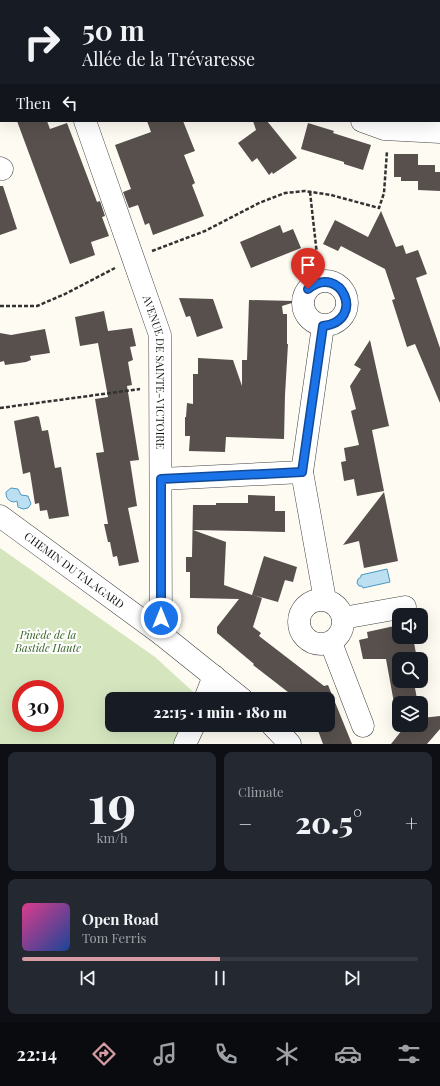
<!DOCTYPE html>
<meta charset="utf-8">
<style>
body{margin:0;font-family:"Playfair Display",serif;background:#242831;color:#f1f3f6;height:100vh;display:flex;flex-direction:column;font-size:15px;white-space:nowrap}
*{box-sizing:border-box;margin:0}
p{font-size:13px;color:#9ea1a6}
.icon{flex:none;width:22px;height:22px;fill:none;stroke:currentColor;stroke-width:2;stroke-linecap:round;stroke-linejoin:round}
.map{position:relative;height:744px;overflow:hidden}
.side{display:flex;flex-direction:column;gap:8px;padding:8px;background:#0d0f14;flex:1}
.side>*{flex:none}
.hud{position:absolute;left:0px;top:0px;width:440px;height:122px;box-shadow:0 4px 16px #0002;background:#171b24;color:#f1f3f6;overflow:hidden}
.tools{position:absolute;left:392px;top:608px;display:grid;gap:8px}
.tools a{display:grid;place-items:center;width:36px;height:36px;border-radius:8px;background:#171b24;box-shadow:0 4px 16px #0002;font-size:20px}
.speed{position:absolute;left:12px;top:680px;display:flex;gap:8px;font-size:20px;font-weight:700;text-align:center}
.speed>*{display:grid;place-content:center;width:52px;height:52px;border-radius:50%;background:#171b24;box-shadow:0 4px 16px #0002;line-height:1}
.speed .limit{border:6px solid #d22;background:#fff;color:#111}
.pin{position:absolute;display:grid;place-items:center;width:34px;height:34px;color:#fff;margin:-41px -17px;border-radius:50% 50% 50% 0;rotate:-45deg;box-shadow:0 0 4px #0007}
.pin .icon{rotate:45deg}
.me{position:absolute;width:44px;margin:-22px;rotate:0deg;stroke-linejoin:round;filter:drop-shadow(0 0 3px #0008)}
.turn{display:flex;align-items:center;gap:14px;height:84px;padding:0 16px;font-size:18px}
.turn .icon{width:52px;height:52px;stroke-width:2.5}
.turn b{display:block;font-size:28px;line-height:34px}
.then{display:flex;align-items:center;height:38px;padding:0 16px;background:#0003;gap:8px;font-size:15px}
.big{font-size:30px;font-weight:800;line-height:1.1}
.side .card{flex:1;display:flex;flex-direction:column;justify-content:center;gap:6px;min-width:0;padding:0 14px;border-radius:8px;background:#242831}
.side .dial{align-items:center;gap:0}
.dial b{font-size:52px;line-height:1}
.song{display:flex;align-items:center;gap:12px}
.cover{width:48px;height:48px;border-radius:6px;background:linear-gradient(135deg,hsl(330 70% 55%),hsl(220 70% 35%))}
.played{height:4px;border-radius:2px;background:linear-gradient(90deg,#d69da4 50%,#363941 50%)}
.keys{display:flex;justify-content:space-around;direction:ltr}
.heat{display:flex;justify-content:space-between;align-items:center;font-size:22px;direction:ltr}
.side .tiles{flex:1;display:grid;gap:8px;grid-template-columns:1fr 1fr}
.card:last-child{grid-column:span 2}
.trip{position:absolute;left:105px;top:692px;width:230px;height:40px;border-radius:8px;background:#171b24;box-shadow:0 4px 16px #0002;font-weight:800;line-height:40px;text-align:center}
.tab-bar{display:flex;height:64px;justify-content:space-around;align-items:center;background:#090b0e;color:#9ea1a6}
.tab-bar .icon{width:28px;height:28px}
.tab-bar .current{color:#d69da4}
.tab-bar b{font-size:18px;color:#f1f3f6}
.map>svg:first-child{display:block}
.green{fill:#d5e6bf;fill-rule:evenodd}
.water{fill:#bce0f1;stroke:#4998c2}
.building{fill:#57504d}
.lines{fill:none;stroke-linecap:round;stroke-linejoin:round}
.minor-casing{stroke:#434343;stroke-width:23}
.path{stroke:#323232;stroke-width:2.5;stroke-dasharray:4 2;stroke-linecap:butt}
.minor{stroke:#fff;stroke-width:22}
.route-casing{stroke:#114b97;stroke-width:10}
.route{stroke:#1a73e8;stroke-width:7}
.labels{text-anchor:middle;stroke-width:4;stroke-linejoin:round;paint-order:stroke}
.street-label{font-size:11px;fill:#101010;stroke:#fff}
.park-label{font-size:11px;font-style:italic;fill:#356325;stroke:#fff}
</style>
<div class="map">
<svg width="440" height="744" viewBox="0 0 440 744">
<rect width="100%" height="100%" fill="#fefbf3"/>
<path class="green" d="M 0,548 L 155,657 L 201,699 L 112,699 L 112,725 L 207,725 L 198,744 L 0,744 ZM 21,689 L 55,689 L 55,723 L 21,723 Z"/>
<g class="water">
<path d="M 11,488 L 18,489 L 21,495 L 28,496 L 31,504 L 28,508 L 23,509 L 18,507 L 17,501 L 14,502 C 8,501 6,498 6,492 Z"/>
<polygon points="387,569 390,582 363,588 362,586 359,586 357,583 358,579 361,577 361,575"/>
</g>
<g class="building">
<polygon points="17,121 47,121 50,129 67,123 97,202 100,201 105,216 102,217 109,236 91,242 95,255 70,264"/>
<polygon points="147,121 183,121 195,151 184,155 195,183 192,185 204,216 153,235 149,223 145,225 138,205 129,208 123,192 131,189 115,145 151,132"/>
<polygon points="253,121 267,121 297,158 273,174 272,172 269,175 257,158 252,162 238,143 256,130"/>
<polygon points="308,123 334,131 333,133 371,145 363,170 344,164 344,162 301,149"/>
<polygon points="394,154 418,154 418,165 435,165 435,172 440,172 440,191 418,190 418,181 401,181 401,177 394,177"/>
<polygon points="0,186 3,186 17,229 0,235"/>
<polygon points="381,211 396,247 403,245 406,254 418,250 427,274 416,278 440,348 440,403 415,344 407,347 392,300 395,299 385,269 341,246 338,251 323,244 335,220 368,237"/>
<polygon points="280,225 283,233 293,229 301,248 251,268 240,242"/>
<polygon points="179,298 213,299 223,328 197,337 190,316 186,317"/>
<polygon points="249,300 294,301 295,302 282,306 283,314 287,314 287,344 288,344 285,395 284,439 226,437 225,452 189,451 190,436 185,436 185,417 186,417 187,403 193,404 193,374 198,374 198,358 233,360 242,386 242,360 247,360"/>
<polygon points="104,311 108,331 132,328 136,346 130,347 133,360 128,362 132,385 127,386 139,460 130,461 137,506 128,508 139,562 119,566 117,556 113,557 110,542 108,542 104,524 108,524 96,453 104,452 95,399 108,397 98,343 80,346 75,317"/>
<polygon points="45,329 50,353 30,356 31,360 26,362 5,365 4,361 0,362 0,333 11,335"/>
<polygon points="370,340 389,426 372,430 384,491 357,496 354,479 344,481 341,462 346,461 344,448 359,445 351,411 356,409 350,386 361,369 354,365"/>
<polygon points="37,416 39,417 42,431 48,430 55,468 61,467 69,516 49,519 47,510 40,511 39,503 35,504 30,472 23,474 14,421"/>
<polygon points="384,492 398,561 364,568 359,541 343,545"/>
<polygon points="248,495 275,496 275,511 285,511 285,532 193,530 226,542 224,585 252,595 264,556 297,567 293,582 285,580 278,602 253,595 262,598 253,627 261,633 259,636 324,686 328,685 352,744 323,744 316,725 328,725 328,699 297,699 253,665 254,664 217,633 217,627 239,599 190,598 190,572 186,572 186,557 192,557 193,505 216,505 216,503 248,503"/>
<polygon points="399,625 399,637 413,637 417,659 399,659 399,681 421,681 421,677 423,687 415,688 417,699 394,703 386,659 363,659 359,640 368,638 367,632"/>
<polygon points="421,714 422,718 440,716 440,729 427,744 391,744 406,725 421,725"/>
</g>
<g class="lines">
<defs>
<g id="minor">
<polyline points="252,0 253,1"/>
<polyline points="380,0 381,1"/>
<polyline points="430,1 431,0"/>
<polyline points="0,29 1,29"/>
<path id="s1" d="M 85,121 L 160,335 L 161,634"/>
<polyline points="362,121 384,129 440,132"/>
<polyline points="0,168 2,169"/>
<circle cx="325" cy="303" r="22"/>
<polyline points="323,326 302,472 325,600"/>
<polyline points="161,479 302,472"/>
<path id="s2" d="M 0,516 L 161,634 L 242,699"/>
<circle cx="321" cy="622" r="22"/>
<polyline points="343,618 405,607"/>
<polyline points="331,643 363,726"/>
<polyline points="205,699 214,676"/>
<polyline points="272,725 290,744"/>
<polyline points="185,744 194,725"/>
</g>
</defs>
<use href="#minor" class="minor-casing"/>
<g class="path">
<polyline points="113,1 114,0"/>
<polyline points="310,192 320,282"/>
<polyline points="152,251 205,231 259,203 285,193 305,191 331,195 379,208 384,193 387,151"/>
<polyline points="0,306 37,306 65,294 115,268"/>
<polyline points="0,408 140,389"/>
</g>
<use href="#minor" class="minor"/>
</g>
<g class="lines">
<defs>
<path id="route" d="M 161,618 L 161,479 L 302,472 L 323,326 C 367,321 341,262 308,289"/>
</defs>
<use href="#route" class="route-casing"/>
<use href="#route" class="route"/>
</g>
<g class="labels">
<g class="street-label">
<text dy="4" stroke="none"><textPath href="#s1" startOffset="263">AVENUE DE SAINTE-VICTOIRE</textPath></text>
<text dy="4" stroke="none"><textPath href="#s2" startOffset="92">CHEMIN DU TALAGARD</textPath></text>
</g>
<g class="park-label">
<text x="48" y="639">Pinède de la<tspan x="48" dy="13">Bastide Haute</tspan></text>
</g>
</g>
</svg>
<div class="tools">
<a><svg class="icon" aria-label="sound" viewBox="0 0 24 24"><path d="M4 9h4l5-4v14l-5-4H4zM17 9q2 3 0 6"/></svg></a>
<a><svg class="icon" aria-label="search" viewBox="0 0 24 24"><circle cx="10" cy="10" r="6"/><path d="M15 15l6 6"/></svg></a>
<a><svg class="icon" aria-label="layers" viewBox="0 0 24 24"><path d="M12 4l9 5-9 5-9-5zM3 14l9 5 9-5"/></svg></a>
</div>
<div class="speed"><div class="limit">30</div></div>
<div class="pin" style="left:308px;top:289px;background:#d93025"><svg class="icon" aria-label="arrive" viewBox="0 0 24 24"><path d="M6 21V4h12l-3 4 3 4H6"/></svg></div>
<svg class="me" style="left:161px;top:618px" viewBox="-20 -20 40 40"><circle r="17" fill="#1a73e8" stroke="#fff" stroke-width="3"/><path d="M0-11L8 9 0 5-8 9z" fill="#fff"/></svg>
<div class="trip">22:15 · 1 min · 180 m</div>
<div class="hud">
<div class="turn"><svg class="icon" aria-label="right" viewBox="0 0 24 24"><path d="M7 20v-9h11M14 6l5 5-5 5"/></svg><div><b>50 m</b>Allée de la Trévaresse</div></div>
<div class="then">Then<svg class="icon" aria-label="left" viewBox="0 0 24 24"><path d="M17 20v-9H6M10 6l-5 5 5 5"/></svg></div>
</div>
</div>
<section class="side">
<div class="tiles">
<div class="card dial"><b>19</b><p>km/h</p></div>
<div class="card"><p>Climate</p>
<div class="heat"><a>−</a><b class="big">20.5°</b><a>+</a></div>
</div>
<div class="card">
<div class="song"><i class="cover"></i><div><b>Open Road</b><p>Tom Ferris</p></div></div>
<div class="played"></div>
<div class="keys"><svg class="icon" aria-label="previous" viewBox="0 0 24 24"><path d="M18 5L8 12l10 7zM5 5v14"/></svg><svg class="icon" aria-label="pause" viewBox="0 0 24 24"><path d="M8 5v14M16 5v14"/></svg><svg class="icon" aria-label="next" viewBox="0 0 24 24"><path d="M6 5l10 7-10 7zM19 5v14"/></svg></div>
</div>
</div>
</section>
<nav class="tab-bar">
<b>22:14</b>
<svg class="icon current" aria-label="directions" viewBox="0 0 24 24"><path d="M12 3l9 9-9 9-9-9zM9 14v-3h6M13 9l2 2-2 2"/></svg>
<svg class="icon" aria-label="music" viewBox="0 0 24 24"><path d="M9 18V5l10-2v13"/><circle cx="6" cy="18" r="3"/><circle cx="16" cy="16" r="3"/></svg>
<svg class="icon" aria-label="phone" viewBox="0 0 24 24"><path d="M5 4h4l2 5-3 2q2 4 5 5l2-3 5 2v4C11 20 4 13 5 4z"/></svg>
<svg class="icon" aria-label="climate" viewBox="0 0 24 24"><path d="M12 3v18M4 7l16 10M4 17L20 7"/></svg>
<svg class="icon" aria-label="car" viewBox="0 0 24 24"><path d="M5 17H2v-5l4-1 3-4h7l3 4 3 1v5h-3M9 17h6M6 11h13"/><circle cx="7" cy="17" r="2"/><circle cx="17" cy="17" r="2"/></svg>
<svg class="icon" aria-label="filters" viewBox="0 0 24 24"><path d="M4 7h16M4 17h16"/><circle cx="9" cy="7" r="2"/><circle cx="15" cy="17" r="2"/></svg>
</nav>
